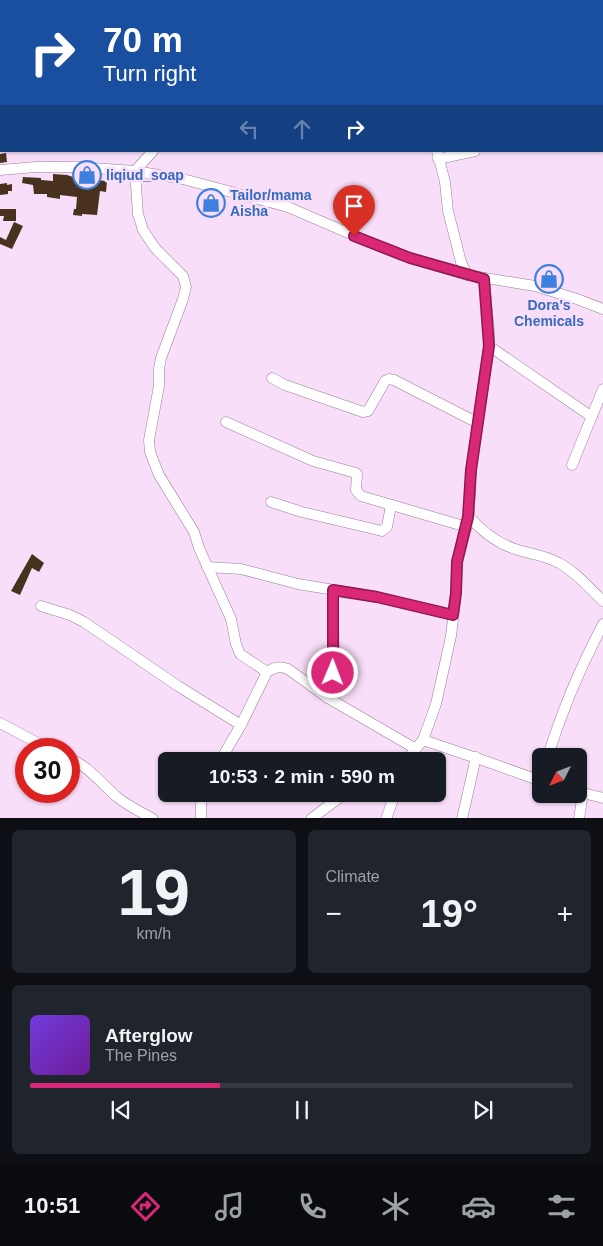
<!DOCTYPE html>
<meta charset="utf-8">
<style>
body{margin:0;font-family:Helvetica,sans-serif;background:#20242c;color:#f1f3f6;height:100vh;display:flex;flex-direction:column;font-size:19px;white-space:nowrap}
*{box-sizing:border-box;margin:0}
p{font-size:16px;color:#9ea1a6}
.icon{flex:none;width:28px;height:28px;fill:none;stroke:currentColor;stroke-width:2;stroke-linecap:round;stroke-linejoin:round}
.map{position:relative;height:818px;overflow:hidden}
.sheet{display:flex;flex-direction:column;gap:12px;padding:12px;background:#0d0f14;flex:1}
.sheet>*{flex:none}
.top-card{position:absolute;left:0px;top:0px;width:604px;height:152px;box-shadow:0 1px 4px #0004;background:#1a4fa0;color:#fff;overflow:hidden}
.needle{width:32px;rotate:228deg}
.tools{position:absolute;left:532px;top:748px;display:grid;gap:10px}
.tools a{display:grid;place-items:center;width:55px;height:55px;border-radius:8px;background:#171b24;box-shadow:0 1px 4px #0004;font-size:25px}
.speed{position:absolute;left:15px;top:738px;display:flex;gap:10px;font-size:25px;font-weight:700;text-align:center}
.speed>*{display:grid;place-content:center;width:65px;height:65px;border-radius:50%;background:#171b24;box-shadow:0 1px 4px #0004;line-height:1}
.speed .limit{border:8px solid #d22;background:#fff;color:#111}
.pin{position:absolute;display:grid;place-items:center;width:42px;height:42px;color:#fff;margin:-51px -21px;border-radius:50% 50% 50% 0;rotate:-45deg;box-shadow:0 0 5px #0007}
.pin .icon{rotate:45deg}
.me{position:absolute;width:55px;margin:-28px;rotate:1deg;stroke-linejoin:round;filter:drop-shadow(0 0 4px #0008)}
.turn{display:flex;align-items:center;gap:18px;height:105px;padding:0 20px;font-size:22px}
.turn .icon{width:65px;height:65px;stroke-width:2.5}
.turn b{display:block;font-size:35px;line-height:42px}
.lanes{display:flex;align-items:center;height:48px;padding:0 20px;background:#0003;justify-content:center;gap:25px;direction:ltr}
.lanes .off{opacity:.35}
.big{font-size:38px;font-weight:800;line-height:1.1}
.sheet .widget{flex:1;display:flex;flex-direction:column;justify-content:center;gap:8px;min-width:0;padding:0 18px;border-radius:8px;background:#20242c}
.sheet .dial{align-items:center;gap:0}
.dial b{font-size:65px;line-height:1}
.song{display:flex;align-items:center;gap:15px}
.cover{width:60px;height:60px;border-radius:8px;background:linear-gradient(135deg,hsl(260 70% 55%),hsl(280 70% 35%))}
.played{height:5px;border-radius:2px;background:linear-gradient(90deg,#db2777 35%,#363941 35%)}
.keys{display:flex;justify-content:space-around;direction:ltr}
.heat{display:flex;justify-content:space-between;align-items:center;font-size:28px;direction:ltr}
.sheet .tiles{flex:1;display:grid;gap:12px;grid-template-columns:1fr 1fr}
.widget:last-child{grid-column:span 2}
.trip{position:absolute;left:158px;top:752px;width:288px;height:50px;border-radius:8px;background:#171b24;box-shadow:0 1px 4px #0004;font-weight:800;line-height:50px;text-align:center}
.tab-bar{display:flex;height:80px;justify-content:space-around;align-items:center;background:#090b0e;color:#9ea1a6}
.tab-bar .icon{width:35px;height:35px}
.tab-bar .on{color:#db2777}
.tab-bar b{font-size:22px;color:#f1f3f6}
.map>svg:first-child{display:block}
.building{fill:#48321e}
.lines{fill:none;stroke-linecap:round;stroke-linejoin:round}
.minor-casing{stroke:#977f97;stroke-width:11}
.minor{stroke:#fff;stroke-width:10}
.route-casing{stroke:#8e194d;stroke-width:12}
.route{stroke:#db2777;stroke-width:9}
.labels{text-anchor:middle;stroke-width:5;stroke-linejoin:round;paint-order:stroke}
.shop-label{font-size:14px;font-weight:bold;fill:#366cbe;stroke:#f8def8;text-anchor:start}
</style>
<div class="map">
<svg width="603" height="819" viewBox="0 0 603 819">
<rect width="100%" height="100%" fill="#f8def8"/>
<g class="building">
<polygon points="6,153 7,162 0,163 0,154"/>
<polygon points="53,174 67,175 73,177 73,178 107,181 106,192 100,191 97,215 82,214 82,216 73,215 74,209 76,209 77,197 60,195 60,199 47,197 47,194 34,194 33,185 22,183 23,177 41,178 41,180 53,181"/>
<polygon points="7,183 7,185 12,184 12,191 8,191 8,194 0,195 0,184"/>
<polygon points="0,209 16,209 16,221 3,221 4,216 0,216"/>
<polygon points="14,222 23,226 12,249 0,244 0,237 6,240"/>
<polygon points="32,554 44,563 39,572 32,568 20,595 11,591"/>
</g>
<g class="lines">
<defs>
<g id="minor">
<polyline points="126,0 134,1"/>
<polyline points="359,0 369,1"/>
<polyline points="417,0 418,1"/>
<polyline points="270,1 271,0"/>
<polyline points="534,1 535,0"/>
<polyline points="602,17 603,17"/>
<polyline points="602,119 603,119"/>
<polyline points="153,151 135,171 138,214 143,230 155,248 183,276 186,287 183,299 161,358 159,369 159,386 149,440 150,452 159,475 194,532 199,548 231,619 236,644 240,654 267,672"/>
<polyline points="437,151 445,182 448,211 461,262 467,275"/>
<polyline points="438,159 475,151"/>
<polyline points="0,170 36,167 78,167 135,171 183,179 288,207 369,242 410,258 467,275 535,286 577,299 603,309"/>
<polyline points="489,346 592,417"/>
<polyline points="272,378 285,385 363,412 368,411 385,381 389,379 394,380 478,423"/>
<polyline points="226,422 313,461 356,473 357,474 356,490 361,496 467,527"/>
<polyline points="572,465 603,389"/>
<polyline points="271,502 302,512 382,531 387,527 391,505"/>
<path d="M 469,517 C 482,531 496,543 515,549 C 530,554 545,555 559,563 C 576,572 589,588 603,601"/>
<polyline points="207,567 241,569 298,584 377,597 453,615"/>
<polyline points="41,606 70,615 84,622 178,686 241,725"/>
<polyline points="328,698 334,663 333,590"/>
<polyline points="0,723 49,749"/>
<polyline points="423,740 485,761 541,781"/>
<path d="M 548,756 C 562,710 581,666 603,624"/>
<path d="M 69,758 C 88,766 101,783 117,797 C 128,806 141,812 153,819"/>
<path d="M 220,761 L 241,725 L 267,672 C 275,667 279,666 288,669 L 328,698 L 416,749"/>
<polyline points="399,761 409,757 423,740 436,704 451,636 456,593 457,561 469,517 471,470 489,346 489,330 484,279"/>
<polyline points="579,792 603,798"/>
<polyline points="201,819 201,805 203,794"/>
<polyline points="311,819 344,794"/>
<polyline points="386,819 395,794"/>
<polyline points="462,819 476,757"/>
<polyline points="579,819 583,793"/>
</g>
</defs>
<use href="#minor" class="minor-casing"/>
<use href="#minor" class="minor"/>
</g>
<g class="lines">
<defs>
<polyline id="route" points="333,673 333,590 377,597 453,615 456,593 457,562 468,517 471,470 489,346 484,279 410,258 354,236"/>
</defs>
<use href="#route" class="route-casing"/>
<use href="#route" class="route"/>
</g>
<defs>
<symbol id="shop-ring" viewBox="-11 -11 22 22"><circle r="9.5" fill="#f8def8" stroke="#3f7fe0" stroke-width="1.5"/><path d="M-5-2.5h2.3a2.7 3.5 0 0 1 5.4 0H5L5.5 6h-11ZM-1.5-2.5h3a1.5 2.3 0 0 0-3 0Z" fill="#3f7fe0"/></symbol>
</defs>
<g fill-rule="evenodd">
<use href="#shop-ring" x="71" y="159" width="32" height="32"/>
<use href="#shop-ring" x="195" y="187" width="32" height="32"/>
<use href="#shop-ring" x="533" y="263" width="32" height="32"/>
</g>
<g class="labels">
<g class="shop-label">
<text x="106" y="180">liqiud_soap</text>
<text x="230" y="200">Tailor/mama<tspan x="230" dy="16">Aisha</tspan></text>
<text x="549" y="310" text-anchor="middle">Dora's<tspan x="549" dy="16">Chemicals</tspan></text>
</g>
</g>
</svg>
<div class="tools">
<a><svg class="needle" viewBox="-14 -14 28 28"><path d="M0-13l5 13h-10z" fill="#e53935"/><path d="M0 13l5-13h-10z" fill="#9ea1a6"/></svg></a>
</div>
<div class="speed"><div class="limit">30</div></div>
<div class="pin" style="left:354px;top:236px;background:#d93025"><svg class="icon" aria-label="arrive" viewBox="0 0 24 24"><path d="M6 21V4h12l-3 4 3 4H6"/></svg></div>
<svg class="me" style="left:333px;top:673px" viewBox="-20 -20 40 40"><circle r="17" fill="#db2777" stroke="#fff" stroke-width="3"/><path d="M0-11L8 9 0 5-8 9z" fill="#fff"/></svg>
<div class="trip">10:53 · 2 min · 590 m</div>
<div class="top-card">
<div class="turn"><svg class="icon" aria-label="right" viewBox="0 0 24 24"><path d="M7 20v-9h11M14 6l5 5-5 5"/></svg><div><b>70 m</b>Turn right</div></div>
<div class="lanes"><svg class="icon off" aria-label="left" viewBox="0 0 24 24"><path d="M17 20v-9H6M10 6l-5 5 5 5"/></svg><svg class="icon off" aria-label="ahead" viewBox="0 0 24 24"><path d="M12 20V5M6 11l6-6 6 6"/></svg><svg class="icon" aria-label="right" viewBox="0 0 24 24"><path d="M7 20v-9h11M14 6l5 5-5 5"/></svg></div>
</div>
</div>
<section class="sheet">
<div class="tiles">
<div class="widget dial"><b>19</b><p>km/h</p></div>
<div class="widget"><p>Climate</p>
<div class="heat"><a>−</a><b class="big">19°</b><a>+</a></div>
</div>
<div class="widget">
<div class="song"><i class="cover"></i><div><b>Afterglow</b><p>The Pines</p></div></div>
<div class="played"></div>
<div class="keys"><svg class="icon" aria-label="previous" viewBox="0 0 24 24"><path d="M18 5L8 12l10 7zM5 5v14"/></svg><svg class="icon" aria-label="pause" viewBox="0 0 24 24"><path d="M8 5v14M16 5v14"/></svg><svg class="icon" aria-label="next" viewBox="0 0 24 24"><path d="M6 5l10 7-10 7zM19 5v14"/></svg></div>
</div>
</div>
</section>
<nav class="tab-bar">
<b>10:51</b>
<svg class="icon on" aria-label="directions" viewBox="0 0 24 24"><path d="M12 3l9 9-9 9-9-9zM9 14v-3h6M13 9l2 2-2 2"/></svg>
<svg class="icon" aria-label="music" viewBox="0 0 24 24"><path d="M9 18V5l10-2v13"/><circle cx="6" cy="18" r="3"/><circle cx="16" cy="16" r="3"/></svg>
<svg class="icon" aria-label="phone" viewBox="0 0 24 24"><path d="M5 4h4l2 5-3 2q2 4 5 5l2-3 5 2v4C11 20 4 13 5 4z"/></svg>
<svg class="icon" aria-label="climate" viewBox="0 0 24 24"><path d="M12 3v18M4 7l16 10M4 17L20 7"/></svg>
<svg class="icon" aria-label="car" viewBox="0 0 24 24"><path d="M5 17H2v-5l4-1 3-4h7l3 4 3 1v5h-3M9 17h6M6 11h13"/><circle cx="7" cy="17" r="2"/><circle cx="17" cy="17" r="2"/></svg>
<svg class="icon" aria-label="filters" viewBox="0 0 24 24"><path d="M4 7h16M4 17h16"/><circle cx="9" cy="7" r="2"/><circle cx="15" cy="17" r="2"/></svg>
</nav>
